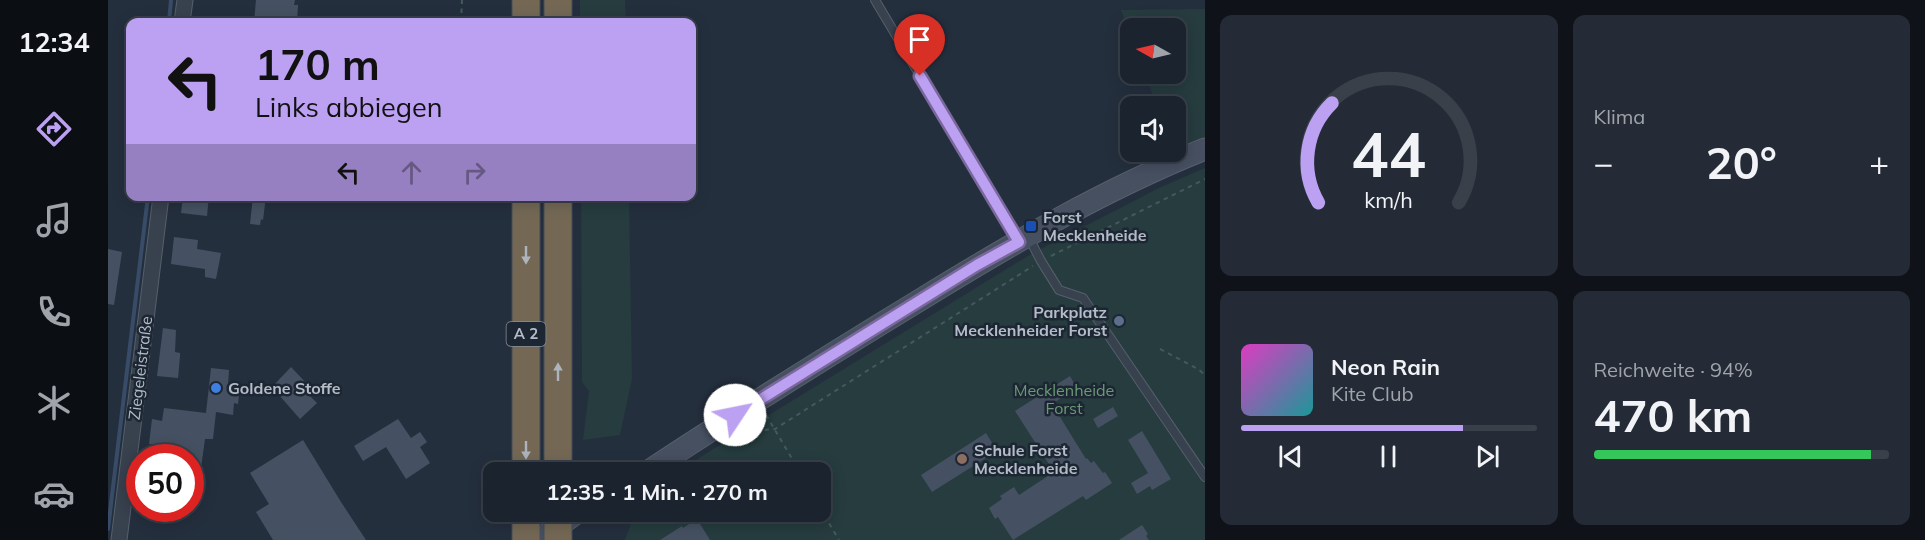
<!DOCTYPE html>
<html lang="de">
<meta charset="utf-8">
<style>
body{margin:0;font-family:Mulish,sans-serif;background:#242b36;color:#f1f3f6;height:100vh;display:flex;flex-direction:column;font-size:22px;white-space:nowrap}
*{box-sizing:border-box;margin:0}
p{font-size:20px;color:#a0a4aa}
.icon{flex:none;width:33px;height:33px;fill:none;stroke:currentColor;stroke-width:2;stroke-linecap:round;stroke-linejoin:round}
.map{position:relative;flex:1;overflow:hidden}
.drawer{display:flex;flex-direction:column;gap:15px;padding:15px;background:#0f1319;width:720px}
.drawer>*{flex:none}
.guide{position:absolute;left:18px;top:18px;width:570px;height:183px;border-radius:12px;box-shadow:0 3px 15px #0003,0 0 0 2px #39404a;background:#bca0f2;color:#111;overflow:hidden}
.needle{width:39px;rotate:278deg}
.fabs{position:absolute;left:1012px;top:18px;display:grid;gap:12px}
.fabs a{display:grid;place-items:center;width:66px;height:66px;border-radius:12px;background:#1b232e;box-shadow:0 3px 15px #0003,0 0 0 2px #39404a;font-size:30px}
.speed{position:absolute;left:18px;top:444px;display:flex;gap:12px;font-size:30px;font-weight:700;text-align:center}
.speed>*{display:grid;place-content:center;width:78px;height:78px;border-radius:50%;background:#1b232e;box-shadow:0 3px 15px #0003,0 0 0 2px #39404a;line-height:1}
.speed .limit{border:9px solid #d22;background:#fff;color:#111}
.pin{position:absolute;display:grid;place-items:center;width:51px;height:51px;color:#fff;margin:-62px -26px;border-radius:50% 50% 50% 0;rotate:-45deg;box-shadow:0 0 6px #0007}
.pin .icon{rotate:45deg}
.me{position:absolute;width:66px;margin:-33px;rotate:56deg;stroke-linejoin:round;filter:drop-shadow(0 0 4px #0008)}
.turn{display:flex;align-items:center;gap:21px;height:126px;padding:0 30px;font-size:27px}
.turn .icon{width:78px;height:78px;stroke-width:2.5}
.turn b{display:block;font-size:42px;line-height:51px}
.lanes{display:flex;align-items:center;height:57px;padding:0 30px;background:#0003;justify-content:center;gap:30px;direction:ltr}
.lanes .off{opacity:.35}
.big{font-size:45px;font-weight:700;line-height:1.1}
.drawer .card{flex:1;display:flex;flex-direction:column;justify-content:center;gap:9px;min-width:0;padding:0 21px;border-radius:12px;background:#242b36}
.drawer .dial{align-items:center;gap:0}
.dial svg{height:156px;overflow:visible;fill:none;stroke:#39404a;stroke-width:7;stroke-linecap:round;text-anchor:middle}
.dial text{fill:#f1f3f6;stroke:none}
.song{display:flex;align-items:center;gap:18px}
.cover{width:72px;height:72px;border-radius:9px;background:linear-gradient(135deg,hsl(310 70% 55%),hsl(180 70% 35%))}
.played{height:6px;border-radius:3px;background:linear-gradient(90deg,#bca0f2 75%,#39404a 75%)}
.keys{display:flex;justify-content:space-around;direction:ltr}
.heat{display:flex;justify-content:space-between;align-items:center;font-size:33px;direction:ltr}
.charge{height:9px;border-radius:4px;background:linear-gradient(90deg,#34c759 94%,#39404a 0)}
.drawer .tiles{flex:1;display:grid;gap:15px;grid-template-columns:repeat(2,1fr)}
.trip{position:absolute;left:375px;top:462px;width:348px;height:60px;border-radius:12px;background:#1b232e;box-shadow:0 3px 15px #0003,0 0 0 2px #39404a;font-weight:700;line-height:60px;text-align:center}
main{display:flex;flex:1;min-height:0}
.dock{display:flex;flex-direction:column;width:108px;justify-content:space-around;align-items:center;background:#0b0e12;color:#a0a4aa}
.dock .icon{width:42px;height:42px}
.dock .active{color:#bca0f2}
.dock b{font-size:27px;color:#f1f3f6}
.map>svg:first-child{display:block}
.green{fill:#263c3f}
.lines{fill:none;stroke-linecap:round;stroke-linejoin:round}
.stream{stroke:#394c67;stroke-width:4}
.building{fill:#455162}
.service-casing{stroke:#565f6c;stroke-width:10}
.minor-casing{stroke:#565f6c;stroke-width:17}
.secondary-casing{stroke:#565f6c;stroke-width:23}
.motorway-casing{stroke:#434c59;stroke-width:29}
.path{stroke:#44595c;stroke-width:2;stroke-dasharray:4.5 4.5;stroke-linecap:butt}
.service{stroke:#38414e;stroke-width:8}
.minor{stroke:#38414e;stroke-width:15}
.secondary{stroke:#465061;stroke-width:21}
.motorway{stroke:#746855;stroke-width:27}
.motorway-bridge-casing{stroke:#434c59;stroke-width:29;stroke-linecap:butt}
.motorway-bridge{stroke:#746855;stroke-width:27}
.oneway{fill:#aeb4bd}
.route-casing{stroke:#7a689d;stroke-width:15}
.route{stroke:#bca0f2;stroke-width:10}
.transit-dot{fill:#1a4fb4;stroke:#1d2633;stroke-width:2}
.service-dot{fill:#5c6f8a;stroke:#1d2633;stroke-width:2}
.shop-dot{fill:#3f7fe0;stroke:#1d2633;stroke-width:2}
.education-dot{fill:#8d6e63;stroke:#1d2633;stroke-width:2}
.labels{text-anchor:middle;stroke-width:5;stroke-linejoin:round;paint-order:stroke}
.shield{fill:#1d2633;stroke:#878f9c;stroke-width:1.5}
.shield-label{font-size:15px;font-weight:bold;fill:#b4bcc9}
.poi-label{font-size:16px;font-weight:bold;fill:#b4bcc9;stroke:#1d2633;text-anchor:start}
.street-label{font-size:16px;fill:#b4bcc9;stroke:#1d2633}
.park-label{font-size:16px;fill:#6b9a76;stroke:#1d2633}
</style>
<main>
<nav class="dock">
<b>12:34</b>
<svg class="icon active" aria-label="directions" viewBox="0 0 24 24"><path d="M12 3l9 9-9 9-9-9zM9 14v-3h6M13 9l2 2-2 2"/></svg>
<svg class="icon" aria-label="music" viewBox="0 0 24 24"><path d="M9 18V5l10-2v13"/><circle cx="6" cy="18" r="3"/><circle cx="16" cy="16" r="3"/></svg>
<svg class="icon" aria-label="phone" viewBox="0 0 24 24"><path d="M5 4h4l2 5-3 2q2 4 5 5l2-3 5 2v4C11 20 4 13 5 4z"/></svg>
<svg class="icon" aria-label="climate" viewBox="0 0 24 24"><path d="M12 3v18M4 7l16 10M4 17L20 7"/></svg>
<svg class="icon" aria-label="car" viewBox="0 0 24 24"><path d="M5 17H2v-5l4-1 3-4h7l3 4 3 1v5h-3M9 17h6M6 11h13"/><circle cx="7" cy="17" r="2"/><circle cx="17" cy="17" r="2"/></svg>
</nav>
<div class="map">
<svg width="1097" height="540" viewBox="0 0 1097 540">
<rect width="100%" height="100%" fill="#242f3e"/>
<g class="green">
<polygon points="472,0 517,0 518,22 472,22"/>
<polygon points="1097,9 1097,137 1068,149 1068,106 1049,106 1037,74 1068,74 1068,28 1023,28 1023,36 1013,10"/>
<polygon points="1097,168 1097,540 517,540 527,512 712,512 712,472 568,472 923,254 1051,188"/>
<polygon points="473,197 521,197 524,379 512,435 475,440 481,391 474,382"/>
</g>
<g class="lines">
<g class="stream">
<polyline points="61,22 63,0"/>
<polyline points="0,529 40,196"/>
</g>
</g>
<g class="building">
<polygon points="148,0 187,0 186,5 190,5 189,22 146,22"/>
<polygon points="75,196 101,196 99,216 73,213"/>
<polygon points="145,196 158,196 155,220 153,219 152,225 142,224"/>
<polygon points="66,237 90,240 89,249 113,253 108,279 97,277 97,269 63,264"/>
<polygon points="0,249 14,252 6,305 0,304"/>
<polygon points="55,328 68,330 67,352 72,353 72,356 70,378 49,376"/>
<polygon points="183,367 200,385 196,390 209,403 192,419 164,387"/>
<polygon points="103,368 121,370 120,384 132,386 130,404 126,403 125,415 108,412 105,439 97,439 93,468 82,467 82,458 74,456 75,448 41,444 44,419 54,421 56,408 98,413"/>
<polygon points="962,376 969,388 944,404 978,459 979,458 983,463 986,461 995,473 997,472 1004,483 978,500 975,496 905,540 890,517 887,519 881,508 894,499 892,496 906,487 911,495 946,472 907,411"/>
<polygon points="1005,407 1010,416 990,428 985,419"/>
<polygon points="290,419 303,438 312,432 319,442 312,447 322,463 298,479 278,447 255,461 246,446"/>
<polygon points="1034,431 1063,479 1044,490 1042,486 1029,494 1023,483 1040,473 1020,440"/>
<polygon points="878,433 889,451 824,492 813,475"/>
<polygon points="195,440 233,502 258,540 165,540 148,512 161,504 142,473"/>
<polygon points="589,519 602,540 552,540 574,526 575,528"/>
<polygon points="1034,525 1040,534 1038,536 1041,540 1011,540"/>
</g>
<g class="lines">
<defs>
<g id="service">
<polyline points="767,0 910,240"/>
<polyline points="921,238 933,261 951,290 975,298 1097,477"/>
</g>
<g id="minor">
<polyline points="74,22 77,0"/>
<polyline points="11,540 53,196"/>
</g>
<g id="secondary">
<path d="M 539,472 C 629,413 720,356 812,300 C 903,244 997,189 1097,149"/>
<polyline points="431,540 470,512"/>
</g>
<g id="motorway">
<polyline points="418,0 418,22"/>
<polyline points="450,0 450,22"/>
<polyline points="418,196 418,472"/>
<polyline points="450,196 450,472"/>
<polyline points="418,540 418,512"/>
</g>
</defs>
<use href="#service" class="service-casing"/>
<use href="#minor" class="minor-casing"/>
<use href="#secondary" class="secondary-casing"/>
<use href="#motorway" class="motorway-casing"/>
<g class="path">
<polyline points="353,22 354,0"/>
<polyline points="943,256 1097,179"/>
<polyline points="1052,349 1090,369 1097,375"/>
<polyline points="658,415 692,472"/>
<polyline points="622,440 647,431 667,429 925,266"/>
<polyline points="712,508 731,540"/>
<polyline points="484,522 501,512"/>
</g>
<use href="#service" class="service"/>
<use href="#minor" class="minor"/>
<use href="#secondary" class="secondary"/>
<use href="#motorway" class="motorway"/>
<defs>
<polyline id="motorway-bridge" points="450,540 450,512"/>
</defs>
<use href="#motorway-bridge" class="motorway-bridge-casing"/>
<use href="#motorway-bridge" class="motorway-bridge"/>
</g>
<defs><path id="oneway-solid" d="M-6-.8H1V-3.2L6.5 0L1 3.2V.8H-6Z" transform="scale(1.5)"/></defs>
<g class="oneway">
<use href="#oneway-solid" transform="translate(418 255) rotate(90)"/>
<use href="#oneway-solid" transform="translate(450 372) rotate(-90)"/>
<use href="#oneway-solid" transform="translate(418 450) rotate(90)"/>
</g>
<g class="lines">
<defs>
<polyline id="route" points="627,415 869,265 911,242 812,76"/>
</defs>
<use href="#route" class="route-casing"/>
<use href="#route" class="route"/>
</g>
<rect class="transit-dot" x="917" y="220" width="12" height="12" rx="3"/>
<circle class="service-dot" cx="1011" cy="321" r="6"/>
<circle class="shop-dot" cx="108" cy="388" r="6"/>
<circle class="education-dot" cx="854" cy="459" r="6"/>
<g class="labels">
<rect class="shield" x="398.5" y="322" width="39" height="24" rx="4.5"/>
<g class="shield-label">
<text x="418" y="339">A 2</text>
</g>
<g class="poi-label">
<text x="935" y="223">Forst<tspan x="935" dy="18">Mecklenheide</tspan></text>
<text x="999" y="318" text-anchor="end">Parkplatz<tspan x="999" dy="18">Mecklenheider Forst</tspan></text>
<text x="120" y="394">Goldene Stoffe</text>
<text x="866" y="456">Schule Forst<tspan x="866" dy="18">Mecklenheide</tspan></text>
</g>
<g class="street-label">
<text transform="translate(32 368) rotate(-83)" y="6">Ziegeleistraße</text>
</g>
<g class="park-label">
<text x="956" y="396">Mecklenheide<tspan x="956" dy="18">Forst</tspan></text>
</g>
</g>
</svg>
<div class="fabs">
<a><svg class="needle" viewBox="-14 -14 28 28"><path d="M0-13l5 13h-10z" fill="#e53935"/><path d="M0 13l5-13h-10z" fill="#a0a4aa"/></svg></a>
<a><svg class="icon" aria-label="sound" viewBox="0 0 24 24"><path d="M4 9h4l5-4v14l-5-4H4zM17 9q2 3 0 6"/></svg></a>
</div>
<div class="speed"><div class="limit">50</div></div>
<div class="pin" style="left:812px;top:76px;background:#d93025"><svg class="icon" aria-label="arrive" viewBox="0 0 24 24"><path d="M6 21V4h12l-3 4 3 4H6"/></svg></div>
<svg class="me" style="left:627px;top:415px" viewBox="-20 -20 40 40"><circle r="19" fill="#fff"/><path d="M0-13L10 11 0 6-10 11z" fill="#bca0f2"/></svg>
<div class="trip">12:35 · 1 Min. · 270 m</div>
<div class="guide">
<div class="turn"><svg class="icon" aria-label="left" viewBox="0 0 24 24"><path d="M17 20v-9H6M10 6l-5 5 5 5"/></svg><div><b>170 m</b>Links abbiegen</div></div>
<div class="lanes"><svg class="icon" aria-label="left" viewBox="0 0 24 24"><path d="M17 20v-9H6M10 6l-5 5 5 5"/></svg><svg class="icon off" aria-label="ahead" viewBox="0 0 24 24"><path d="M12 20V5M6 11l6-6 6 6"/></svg><svg class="icon off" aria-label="right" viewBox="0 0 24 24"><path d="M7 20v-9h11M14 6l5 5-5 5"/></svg></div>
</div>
</div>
<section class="drawer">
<div class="tiles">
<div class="card dial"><svg viewBox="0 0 100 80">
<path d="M14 69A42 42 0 1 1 86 69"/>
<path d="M14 69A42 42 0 0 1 21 18" stroke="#bca0f2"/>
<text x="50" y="56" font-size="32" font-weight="700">44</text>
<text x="50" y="72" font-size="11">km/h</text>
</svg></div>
<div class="card"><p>Klima</p>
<div class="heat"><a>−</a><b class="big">20°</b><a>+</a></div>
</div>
<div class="card">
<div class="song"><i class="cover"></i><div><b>Neon Rain</b><p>Kite Club</p></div></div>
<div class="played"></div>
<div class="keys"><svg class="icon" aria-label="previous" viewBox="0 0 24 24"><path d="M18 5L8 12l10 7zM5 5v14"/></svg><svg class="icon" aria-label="pause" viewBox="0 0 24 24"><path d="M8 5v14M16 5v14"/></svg><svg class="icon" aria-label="next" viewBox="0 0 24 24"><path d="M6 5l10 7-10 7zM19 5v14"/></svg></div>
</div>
<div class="card"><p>Reichweite · 94%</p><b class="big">470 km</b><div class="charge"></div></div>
</div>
</section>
</main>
